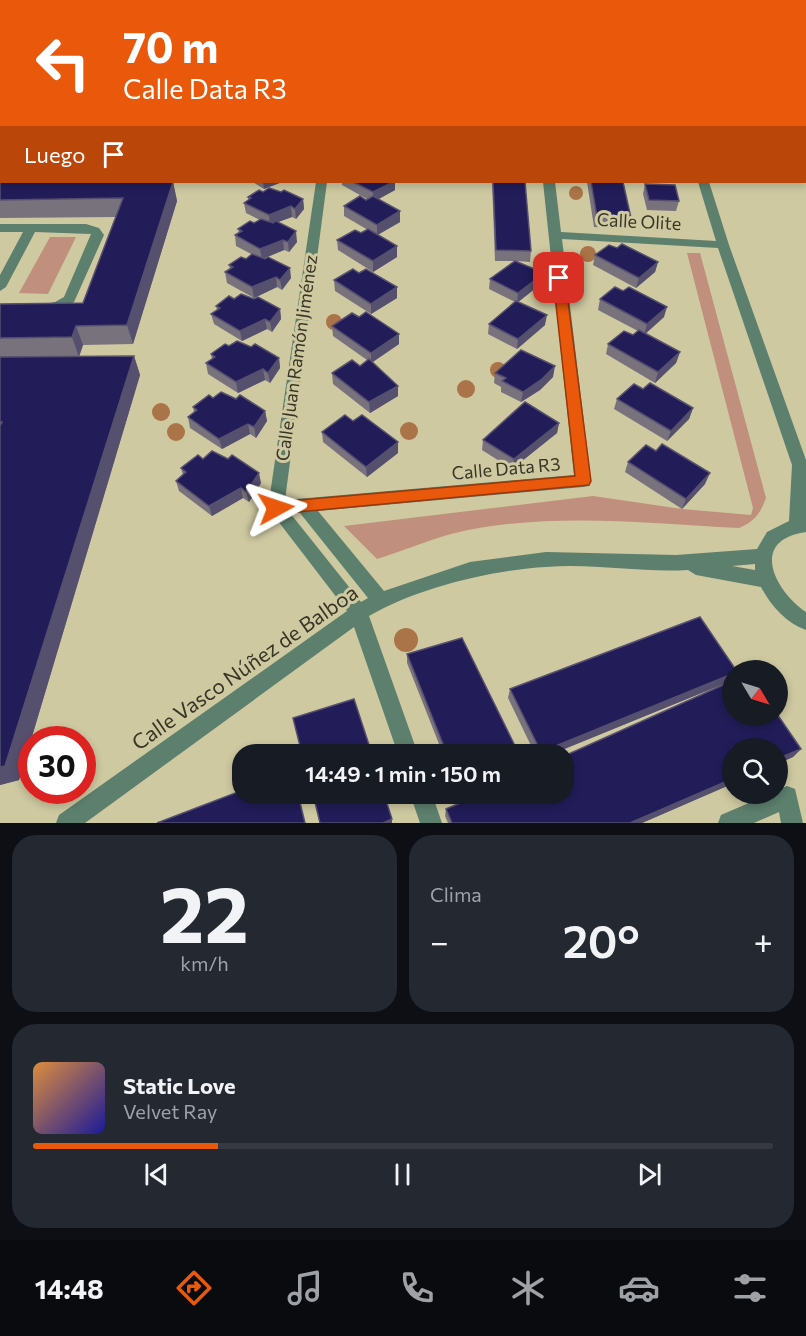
<!DOCTYPE html>
<html lang="es">
<meta charset="utf-8">
<style>
body{margin:0;font-family:Commissioner,sans-serif;background:#242831;color:#f1f3f6;height:100vh;display:flex;flex-direction:column;font-size:22px;white-space:nowrap}
*{box-sizing:border-box;margin:0}
p{font-size:20px;color:#9ea1a6}
.icon{flex:none;width:33px;height:33px;fill:none;stroke:currentColor;stroke-width:2;stroke-linecap:round;stroke-linejoin:round}
.map{position:relative;height:823px;overflow:hidden}
.drawer{display:flex;flex-direction:column;gap:12px;padding:12px;background:#0d0f14;flex:1}
.drawer>*{flex:none}
.hud{position:absolute;left:0px;top:0px;width:807px;height:183px;box-shadow:0 3px 9px #0003;background:#ea580c;color:#fff;overflow:hidden}
.needle{width:39px;rotate:128deg}
.buttons{position:absolute;left:722px;top:660px;display:grid;gap:12px}
.buttons a{display:grid;place-items:center;width:66px;height:66px;border-radius:50%;background:#171b24;box-shadow:0 3px 9px #0003;font-size:30px}
.speed{position:absolute;left:18px;top:726px;display:flex;gap:12px;font-size:30px;font-weight:700;text-align:center}
.speed>*{display:grid;place-content:center;width:78px;height:78px;border-radius:50%;background:#171b24;box-shadow:0 3px 9px #0003;line-height:1}
.speed .limit{border:9px solid #d22;background:#fff;color:#111}
.pin{position:absolute;display:grid;place-items:center;width:51px;height:51px;color:#fff;margin:-26px;border-radius:12px;box-shadow:0 3px 9px #0006}
.me{position:absolute;width:66px;margin:-33px;rotate:85deg;stroke-linejoin:round;filter:drop-shadow(0 0 4px #0008)}
.turn{display:flex;align-items:center;gap:21px;height:126px;padding:0 24px;font-size:27px}
.turn .icon{width:78px;height:78px;stroke-width:2.5}
.turn b{display:block;font-size:42px;line-height:51px}
.then{display:flex;align-items:center;height:57px;padding:0 24px;background:#0003;gap:12px;font-size:22px}
.big{font-size:45px;font-weight:600;line-height:1.1}
.drawer .card{flex:1;display:flex;flex-direction:column;justify-content:center;gap:9px;min-width:0;padding:0 21px;border-radius:24px;background:#242831}
.drawer .dial{align-items:center;gap:0}
.dial b{font-size:78px;line-height:1}
.song{display:flex;align-items:center;gap:18px}
.cover{width:72px;height:72px;border-radius:9px;background:linear-gradient(135deg,hsl(30 70% 55%),hsl(240 70% 35%))}
.played{height:6px;border-radius:3px;background:linear-gradient(90deg,#ea580c 25%,#363941 25%)}
.keys{display:flex;justify-content:space-around;direction:ltr}
.heat{display:flex;justify-content:space-between;align-items:center;font-size:33px;direction:ltr}
.drawer .tiles{flex:1;display:grid;gap:12px;grid-template-columns:1fr 1fr}
.card:last-child{grid-column:span 2}
.trip{position:absolute;left:232px;top:744px;width:342px;height:60px;border-radius:24px;background:#171b24;box-shadow:0 3px 9px #0003;font-weight:600;line-height:60px;text-align:center}
.menu{display:flex;height:96px;justify-content:space-around;align-items:center;background:#090b0e;color:#9ea1a6}
.menu .icon{width:42px;height:42px}
.menu .current{color:#ea580c}
.menu b{font-size:27px;color:#f1f3f6}
.map>svg:first-child{display:block}
.green{fill:#c08f7d}
.lines{fill:none;stroke-linecap:round;stroke-linejoin:round}
.minor{fill:#5d7f6d;fill-rule:evenodd}
.tree{fill:#aa7448}
.wall{fill:#78727d}
.shaded-wall{fill:#56506f}
.building{fill:#221c59;stroke:#56506f;stroke-width:1.5}
.route{fill:#ea580c;stroke:#983908;stroke-width:1.5}
.labels{text-anchor:middle;stroke-width:6;stroke-linejoin:round;paint-order:stroke}
.street-label{font-size:18px;fill:#383626;stroke:#cec9a1}
.near-street-label{font-size:21px;fill:#383626;stroke:#cec9a1}
</style>
<div class="map">
<svg width="806" height="823" viewBox="0 0 806 823">
<rect width="100%" height="100%" fill="#cec9a1"/>
<g class="green">
<polygon points="50,237 76,237 48,294 19,293"/>
<path d="M 687,253 L 700,253 L 766,498 C 760,514 755,521 739,528 C 643,523 546,511 451,534 C 426,541 402,551 377,559 L 344,526 L 593,496 L 682,509 L 751,515 L 753,508 Z"/>
</g>
<g class="lines">
<g class="minor">
<polygon points="40,0 48,0 39,2"/>
<polygon points="67,0 76,0 75,2"/>
<polygon points="245,0 253,0 244,2"/>
<polygon points="645,0 653,0 654,2 646,2"/>
<polygon points="2,55 2,62 0,63 0,56"/>
<polygon points="2,100 2,109 0,109 0,101"/>
<rect x="0" y="149" width="2" height="6"/>
<path d="M 316,182 L 327,182 L 285,500 L 574,475 L 543,182 L 555,182 L 561,232 L 716,241 L 698,182 L 709,182 L 729,245 L 806,460 L 806,532 C 749,540 774,590 806,612 L 806,630 C 786,623 771,606 761,587 L 696,575 L 688,570 C 641,573 593,563 546,567 C 491,570 417,588 369,616 L 418,754 L 398,754 L 354,627 L 85,823 L 56,823 L 59,815 L 347,611 L 268,508 ZM 562,239 L 718,248 L 792,465 L 789,521 L 767,532 L 757,549 L 676,555 L 546,552 L 470,562 L 384,591 L 318,511 L 583,487 L 589,486 L 591,481 ZM 290,513 L 300,513 L 368,598 L 361,602 ZM 755,564 L 755,570 L 732,566 Z"/>
<polygon points="0,224 86,224 99,228 104,235 74,302 64,308 45,312 38,308 40,305 55,302 64,297 91,234 35,232 6,287 0,291 0,275 23,232 0,232"/>
<polygon points="787,786 795,789 803,823 781,823 779,812 754,823 718,823 721,815 770,794 777,794 777,790"/>
<polygon points="410,794 432,794 442,823 420,823"/>
</g>
</g>
<g class="tree">
<circle cx="576" cy="193" r="7"/>
<circle cx="588" cy="254" r="8"/>
<circle cx="334" cy="322" r="8"/>
<circle cx="498" cy="370" r="8"/>
<circle cx="466" cy="389" r="9"/>
<circle cx="161" cy="412" r="9"/>
<circle cx="409" cy="431" r="9"/>
<circle cx="176" cy="432" r="9"/>
<circle cx="406" cy="640" r="12"/>
</g>
<g class="wall">
<polygon points="0,177 136,183 173,182 177,201 133,344 83,345 79,356 134,356 140,375 19,780 0,785 0,304 83,303 116,217 0,218"/>
<polygon points="253,182 282,182 264,189"/>
<polygon points="342,182 395,182 395,190 379,199 400,222 378,235 397,257 373,272 338,250 337,240 361,233 368,230 344,216 344,206 367,199 342,185"/>
<polygon points="492,182 525,182 531,251 530,262 517,261 544,273 542,283 518,302 545,325 517,349 488,334 489,324 515,302 489,289 490,279 514,261 495,261"/>
<polygon points="587,182 623,182 631,218 629,229 594,227"/>
<polygon points="645,184 679,201 676,211 647,210 643,194"/>
<polygon points="263,192 303,199 304,209 296,219 292,217 278,222 297,242 289,252 284,250 263,259 291,278 282,290 277,287 254,298 227,283 225,272 230,269 229,265 255,256 236,246 235,235 239,233 238,229 254,223 260,220 246,213 244,203 248,200 248,197"/>
<polygon points="617,248 658,262 655,272 636,288 593,265 595,255"/>
<polygon points="359,273 397,287 397,298 371,314 335,291 334,280"/>
<polygon points="234,299 280,309 281,319 272,332 267,329 242,341 214,324 211,314 217,310 216,306"/>
<polygon points="600,299 664,317 645,334 680,352 676,363 655,383 606,354 608,344 633,335 638,331 598,310"/>
<polygon points="332,326 399,344 373,362 398,396 370,413 333,384 332,373 360,366 367,360 333,336"/>
<polygon points="229,346 279,358 280,368 270,383 265,380 238,393 208,374 206,363 212,359 211,354"/>
<polygon points="495,373 553,377 540,390 521,402 501,392 501,387 494,383"/>
<polygon points="643,389 693,408 689,419 667,441 614,409 617,399"/>
<polygon points="213,398 265,411 267,421 256,438 250,434 222,449 190,428 188,417 194,412 193,407"/>
<polygon points="353,421 398,442 398,453 367,477 323,442 322,432"/>
<polygon points="559,423 557,433 512,469 482,450 483,440"/>
<polygon points="656,451 705,484 682,509 625,472 628,462"/>
<polygon points="203,459 261,483 249,502 243,498 212,516 179,491 176,481 183,475 181,468"/>
<polygon points="407,654 519,754 443,754 407,663"/>
<polygon points="731,681 552,754 535,754 508,698 510,689"/>
<polygon points="801,749 793,757 642,823 448,823 445,816 446,809"/>
</g>
<g class="shaded-wall">
<polygon points="173,182 177,201 133,344 127,325"/>
<polygon points="263,182 282,182 264,189"/>
<polygon points="393,182 395,182 395,190 373,202 373,192"/>
<polygon points="303,199 304,209 296,219 295,209"/>
<polygon points="291,206 292,217 270,225 269,215"/>
<polygon points="400,211 400,222 377,235 377,225"/>
<polygon points="296,231 297,242 289,252 288,242"/>
<polygon points="283,240 284,250 262,259 260,249"/>
<polygon points="397,246 397,257 373,272 373,261"/>
<polygon points="658,262 655,272 636,288 639,278"/>
<polygon points="290,268 291,278 282,290 280,280"/>
<polygon points="544,273 542,283 517,303 518,293"/>
<polygon points="276,277 277,287 254,298 252,287"/>
<polygon points="397,287 397,298 371,314 371,304"/>
<polygon points="667,307 664,317 644,335 647,324"/>
<polygon points="280,309 281,319 272,332 270,322"/>
<polygon points="547,315 545,325 517,349 518,339"/>
<polygon points="265,319 267,329 242,341 240,331"/>
<polygon points="76,326 83,345 79,357 72,337"/>
<polygon points="399,334 399,344 371,363 371,353"/>
<polygon points="680,352 676,363 655,383 658,372"/>
<polygon points="134,356 140,375 19,780 0,785 0,767"/>
<polygon points="279,358 280,368 270,383 268,373"/>
<polygon points="555,366 553,377 540,390 521,402 523,392"/>
<polygon points="263,369 265,380 238,393 236,382"/>
<polygon points="398,386 398,396 370,413 369,402"/>
<polygon points="693,408 689,419 667,441 671,431"/>
<polygon points="265,411 267,421 256,438 254,427"/>
<polygon points="559,423 557,433 512,469 514,459"/>
<polygon points="248,424 250,434 222,449 219,439"/>
<polygon points="398,442 398,453 367,477 366,467"/>
<polygon points="259,473 261,483 249,502 246,492"/>
<polygon points="710,473 705,484 682,509 686,499"/>
<polygon points="241,488 243,498 212,516 209,506"/>
<polygon points="732,674 731,681 552,754 540,754 541,752"/>
<polygon points="801,749 793,757 777,764 777,759"/>
<polygon points="732,779 732,784 642,823 630,823"/>
<polygon points="462,794 471,794 461,798"/>
<polygon points="392,819 392,823 383,823"/>
</g>
<g class="building">
<rect x="258" y="0" width="57" height="2"/>
<polygon points="338,0 371,0 370,2 338,2"/>
<rect x="409" y="0" width="12" height="2"/>
<polygon points="0,177 2,177 2,182 173,182 127,325 76,326 72,337 0,338 0,304 83,303 123,198 0,200"/>
<polygon points="353,182 393,182 373,192"/>
<polygon points="493,182 525,182 531,251 496,250"/>
<polygon points="591,182 623,182 631,218 597,217"/>
<polygon points="645,184 675,185 679,201 649,200"/>
<polygon points="269,188 281,192 284,190 303,199 295,209 291,206 269,215 244,203 251,198 248,197 259,190 263,192"/>
<polygon points="360,196 366,200 373,196 400,211 377,225 344,206"/>
<polygon points="261,219 273,223 276,221 296,231 288,242 283,240 260,249 235,235 242,231 238,229 250,221 254,223"/>
<polygon points="368,229 397,246 373,261 337,240 355,230 361,233"/>
<polygon points="622,244 658,262 639,278 595,255 609,245 617,248"/>
<polygon points="252,254 265,259 268,257 290,268 280,280 276,277 252,287 225,272 233,267 229,265 241,257 246,259"/>
<polygon points="515,261 544,273 518,293 490,279"/>
<polygon points="353,269 359,273 366,269 397,287 371,304 334,280"/>
<polygon points="615,287 623,291 629,287 667,307 647,324 600,299"/>
<polygon points="241,294 254,299 258,297 280,309 270,322 265,319 240,331 211,314 220,308 216,306 229,296 234,299"/>
<polygon points="516,301 547,315 518,339 489,324"/>
<polygon points="366,312 399,334 371,353 332,326 352,313 359,317"/>
<polygon points="639,330 680,352 658,372 608,344 624,331 633,335"/>
<polygon points="237,341 251,347 255,344 279,358 268,373 263,369 236,382 206,363 215,357 211,354 225,344 229,346"/>
<polygon points="521,350 555,366 542,379 523,392 502,381 506,378 495,373"/>
<polygon points="134,356 5,766 0,767 0,426 2,422 0,422 0,357"/>
<polygon points="369,359 398,386 369,402 332,373 352,360 360,366"/>
<polygon points="650,383 693,408 671,431 617,399 634,384 643,389"/>
<polygon points="221,392 236,399 240,395 265,411 254,427 248,424 219,439 188,417 197,410 193,407 209,395 213,398"/>
<polygon points="525,402 559,423 514,459 483,440"/>
<polygon points="345,415 353,421 362,415 398,442 366,467 322,432"/>
<polygon points="662,444 710,473 686,499 628,462 646,445 656,451"/>
<polygon points="212,451 228,459 232,455 259,473 246,492 241,488 209,506 176,481 186,472 181,468 198,455 203,459"/>
<polygon points="700,617 736,670 732,670 732,674 541,752 510,689"/>
<polygon points="462,638 519,754 447,754 407,654"/>
<polygon points="732,681 732,716 777,716 777,714 801,749 777,759 777,748 732,748 732,779 630,823 452,823 446,809 481,794 564,794 564,756"/>
<polygon points="354,699 372,754 302,754 293,718"/>
<polygon points="243,790 243,794 298,794 305,823 157,823"/>
<polygon points="313,794 384,794 392,819 383,823 320,823"/>
</g>
<polygon class="route" points="559,274 565,278 591,481 589,485 276,514 270,513 268,508 270,504 276,502 575,476 553,278"/>
<g class="labels">
<g class="street-label">
<text transform="translate(639 222) rotate(3)" y="6">Calle Olite</text>
<text transform="translate(297 358) rotate(-82)" y="6">Calle Juan Ramón Jiménez</text>
<text transform="translate(506 469) rotate(-5)" y="6">Calle Data R3</text>
</g>
<g class="near-street-label">
<text transform="translate(245 668) rotate(-35)" y="7">Calle Vasco Núñez de Balboa</text>
</g>
</g>
</svg>
<div class="buttons">
<a><svg class="needle" viewBox="-14 -14 28 28"><path d="M0-13l5 13h-10z" fill="#e53935"/><path d="M0 13l5-13h-10z" fill="#9ea1a6"/></svg></a>
<a><svg class="icon" aria-label="search" viewBox="0 0 24 24"><circle cx="10" cy="10" r="6"/><path d="M15 15l6 6"/></svg></a>
</div>
<div class="speed"><div class="limit">30</div></div>
<div class="pin" style="left:559px;top:278px;background:#d93025"><svg class="icon" aria-label="arrive" viewBox="0 0 24 24"><path d="M6 21V4h12l-3 4 3 4H6"/></svg></div>
<svg class="me" style="left:276px;top:508px" viewBox="-20 -20 40 40"><path d="M0-17L14 15 0 8-14 15z" fill="#ea580c" stroke="#fff" stroke-width="4"/></svg>
<div class="trip">14:49 · 1 min · 150 m</div>
<div class="hud">
<div class="turn"><svg class="icon" aria-label="left" viewBox="0 0 24 24"><path d="M17 20v-9H6M10 6l-5 5 5 5"/></svg><div><b>70 m</b>Calle Data R3</div></div>
<div class="then">Luego<svg class="icon" aria-label="arrive" viewBox="0 0 24 24"><path d="M6 21V4h12l-3 4 3 4H6"/></svg></div>
</div>
</div>
<section class="drawer">
<div class="tiles">
<div class="card dial"><b>22</b><p>km/h</p></div>
<div class="card"><p>Clima</p>
<div class="heat"><a>−</a><b class="big">20°</b><a>+</a></div>
</div>
<div class="card">
<div class="song"><i class="cover"></i><div><b>Static Love</b><p>Velvet Ray</p></div></div>
<div class="played"></div>
<div class="keys"><svg class="icon" aria-label="previous" viewBox="0 0 24 24"><path d="M18 5L8 12l10 7zM5 5v14"/></svg><svg class="icon" aria-label="pause" viewBox="0 0 24 24"><path d="M8 5v14M16 5v14"/></svg><svg class="icon" aria-label="next" viewBox="0 0 24 24"><path d="M6 5l10 7-10 7zM19 5v14"/></svg></div>
</div>
</div>
</section>
<nav class="menu">
<b>14:48</b>
<svg class="icon current" aria-label="directions" viewBox="0 0 24 24"><path d="M12 3l9 9-9 9-9-9zM9 14v-3h6M13 9l2 2-2 2"/></svg>
<svg class="icon" aria-label="music" viewBox="0 0 24 24"><path d="M9 18V5l10-2v13"/><circle cx="6" cy="18" r="3"/><circle cx="16" cy="16" r="3"/></svg>
<svg class="icon" aria-label="phone" viewBox="0 0 24 24"><path d="M5 4h4l2 5-3 2q2 4 5 5l2-3 5 2v4C11 20 4 13 5 4z"/></svg>
<svg class="icon" aria-label="climate" viewBox="0 0 24 24"><path d="M12 3v18M4 7l16 10M4 17L20 7"/></svg>
<svg class="icon" aria-label="car" viewBox="0 0 24 24"><path d="M5 17H2v-5l4-1 3-4h7l3 4 3 1v5h-3M9 17h6M6 11h13"/><circle cx="7" cy="17" r="2"/><circle cx="17" cy="17" r="2"/></svg>
<svg class="icon" aria-label="filters" viewBox="0 0 24 24"><path d="M4 7h16M4 17h16"/><circle cx="9" cy="7" r="2"/><circle cx="15" cy="17" r="2"/></svg>
</nav>
